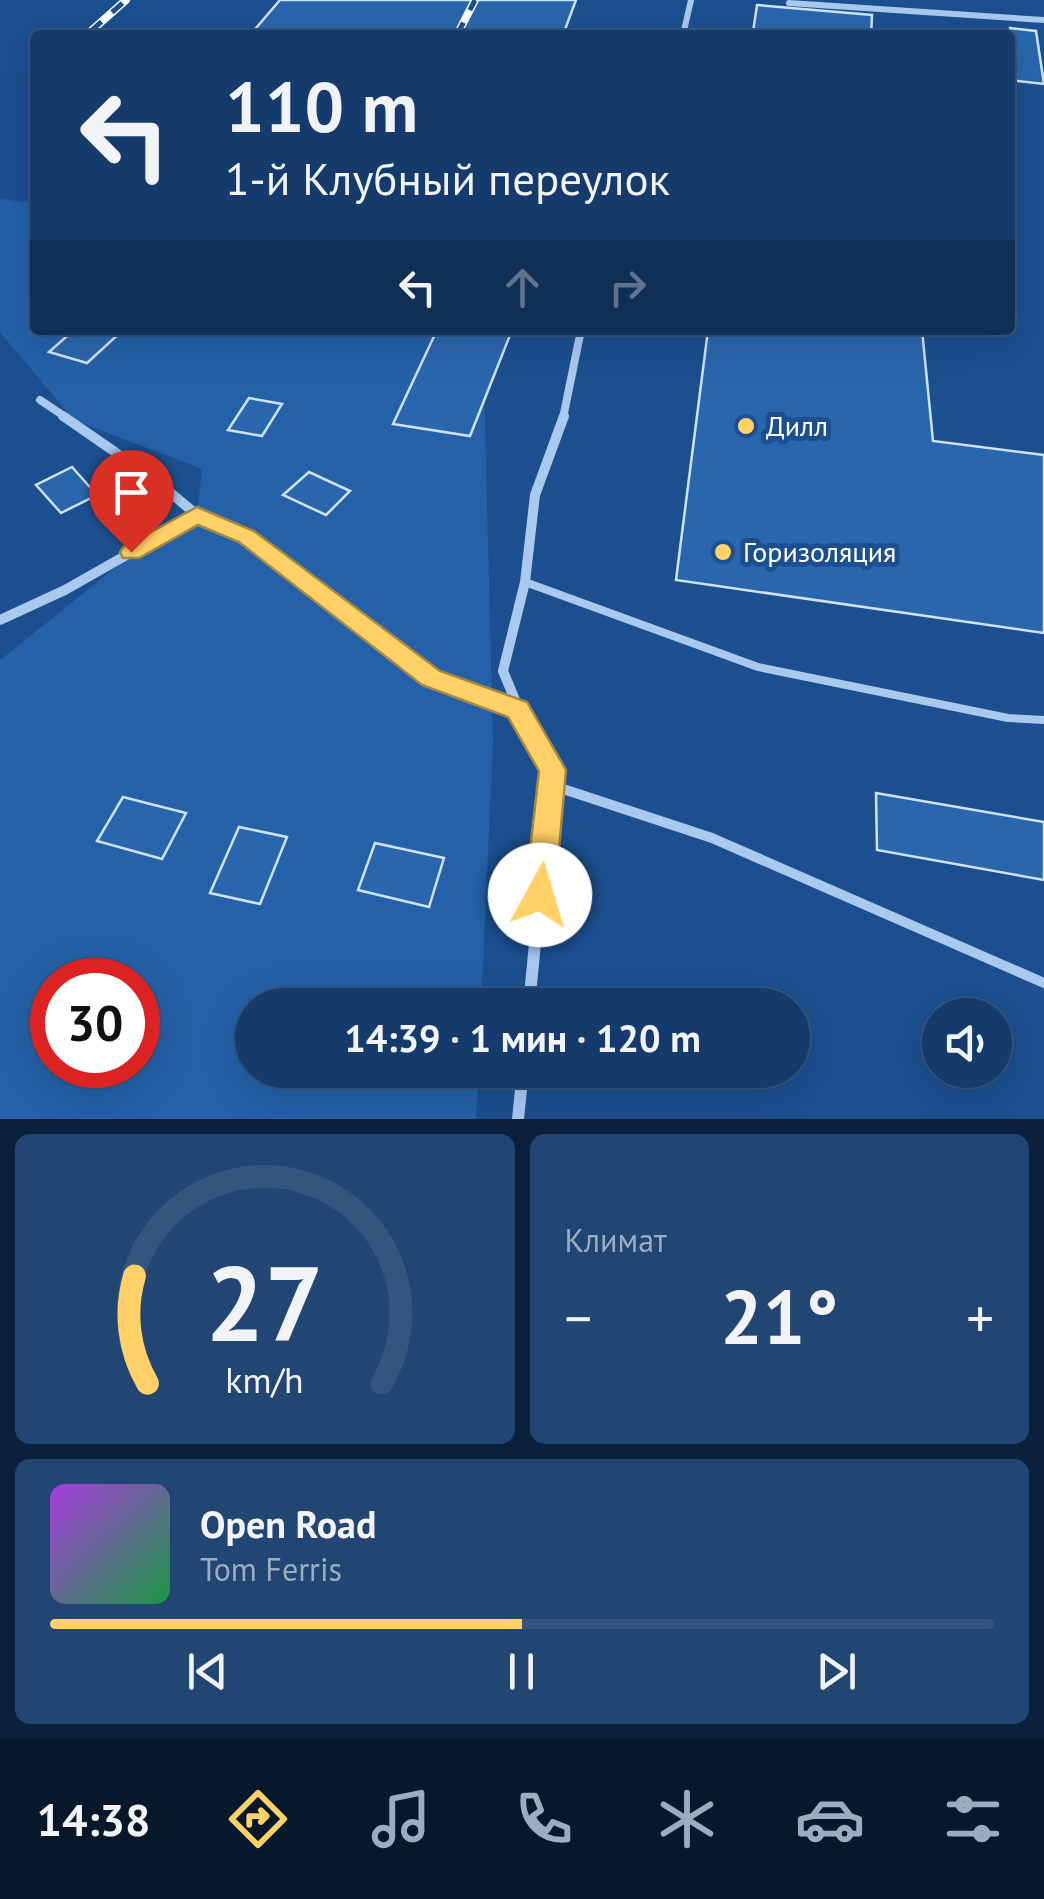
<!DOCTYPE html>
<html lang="ru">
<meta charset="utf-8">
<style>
body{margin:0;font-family:"PT Sans",sans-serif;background:#214673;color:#f1f3f6;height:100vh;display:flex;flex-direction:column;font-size:38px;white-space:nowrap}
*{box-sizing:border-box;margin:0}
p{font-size:32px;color:#9dadc1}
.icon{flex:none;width:55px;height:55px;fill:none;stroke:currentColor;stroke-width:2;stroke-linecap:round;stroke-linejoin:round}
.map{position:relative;height:1119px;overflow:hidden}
.panel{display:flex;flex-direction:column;gap:15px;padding:15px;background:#0b203b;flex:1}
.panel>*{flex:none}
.hud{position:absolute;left:30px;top:30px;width:985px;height:305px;border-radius:10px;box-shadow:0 10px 40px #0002,0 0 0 2px #33557e;background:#143b6b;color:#f1f3f6;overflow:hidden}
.buttons{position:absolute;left:922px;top:998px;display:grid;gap:20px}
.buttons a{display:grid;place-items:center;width:90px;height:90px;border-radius:50%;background:#143b6b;box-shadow:0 10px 40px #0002,0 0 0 2px #33557e;font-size:50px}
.speed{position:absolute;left:30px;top:958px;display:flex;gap:20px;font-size:50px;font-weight:700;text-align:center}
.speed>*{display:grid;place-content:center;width:130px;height:130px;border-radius:50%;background:#143b6b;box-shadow:0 10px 40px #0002,0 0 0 2px #33557e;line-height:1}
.speed .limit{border:15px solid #d22;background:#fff;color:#111}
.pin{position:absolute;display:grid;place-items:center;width:85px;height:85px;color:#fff;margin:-102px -42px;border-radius:50% 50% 50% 0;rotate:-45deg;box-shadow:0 0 10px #0007}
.pin .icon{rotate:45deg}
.me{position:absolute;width:110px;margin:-55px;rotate:6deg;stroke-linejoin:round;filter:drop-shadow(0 0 8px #0008)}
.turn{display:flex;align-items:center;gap:35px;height:210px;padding:0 30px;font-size:45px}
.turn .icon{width:130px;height:130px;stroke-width:2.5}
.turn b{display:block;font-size:70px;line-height:85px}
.lanes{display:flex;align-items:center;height:95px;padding:0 30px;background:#0003;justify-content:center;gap:50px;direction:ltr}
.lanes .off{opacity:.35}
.big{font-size:75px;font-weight:700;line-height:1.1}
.panel .tile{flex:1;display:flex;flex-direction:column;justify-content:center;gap:15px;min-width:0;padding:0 35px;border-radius:15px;background:#214673}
.panel .dial{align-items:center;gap:0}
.dial svg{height:260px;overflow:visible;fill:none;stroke:#33557e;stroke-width:7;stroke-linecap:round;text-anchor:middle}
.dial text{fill:#f1f3f6;stroke:none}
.song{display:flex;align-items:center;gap:30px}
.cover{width:120px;height:120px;border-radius:15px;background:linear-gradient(135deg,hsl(280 70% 55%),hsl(140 70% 35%))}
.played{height:10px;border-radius:5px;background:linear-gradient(90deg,#ffd166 50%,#33557e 50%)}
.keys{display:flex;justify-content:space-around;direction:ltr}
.heat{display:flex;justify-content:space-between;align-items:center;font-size:55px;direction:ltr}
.panel .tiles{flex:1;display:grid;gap:15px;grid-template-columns:1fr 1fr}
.tile:last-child{grid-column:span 2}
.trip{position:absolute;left:235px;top:988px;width:575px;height:100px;border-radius:50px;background:#143b6b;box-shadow:0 10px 40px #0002,0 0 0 2px #33557e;font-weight:700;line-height:100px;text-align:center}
.menu{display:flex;height:160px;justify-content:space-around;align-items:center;background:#08182b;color:#9dadc1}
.menu .icon{width:70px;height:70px}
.menu .current{color:#ffd166}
.menu b{font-size:45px;color:#f1f3f6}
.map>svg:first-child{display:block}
.green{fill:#2461a8;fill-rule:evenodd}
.building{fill:#2a66ad;stroke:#cfe3fa;stroke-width:2.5}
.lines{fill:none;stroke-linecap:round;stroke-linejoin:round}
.lane-far1{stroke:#a9c9ee;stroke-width:8}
.lane{stroke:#a9c9ee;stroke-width:10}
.street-far3{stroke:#a9c9ee;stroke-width:6}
.street-far2{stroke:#a9c9ee;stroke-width:8}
.street-far1{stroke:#a9c9ee;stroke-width:10}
.street{stroke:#a9c9ee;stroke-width:12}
.rail-casing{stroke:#fff;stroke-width:8}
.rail{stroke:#1b4f8f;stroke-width:5;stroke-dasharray:14;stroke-linecap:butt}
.route{fill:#ffd166;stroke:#a68842;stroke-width:2.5}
.poi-dot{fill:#ffd166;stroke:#1b4f8f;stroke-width:4}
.labels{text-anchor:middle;stroke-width:10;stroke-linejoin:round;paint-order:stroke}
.poi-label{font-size:28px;fill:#fff;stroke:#1b4f8f;text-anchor:start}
</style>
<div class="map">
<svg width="1044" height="1119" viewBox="0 0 1044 1119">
<rect width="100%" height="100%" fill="#1b4f8f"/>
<path class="green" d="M 0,199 L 35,203 L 35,330 L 444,330 L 484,380 L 493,742 L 481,1005 L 252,1005 L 252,1070 L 479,1070 L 476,1119 L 0,1119 L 0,660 L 171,523 L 197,515 L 202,469 L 74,420 L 0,332 ZM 52,980 L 138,980 L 138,1065 L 52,1065 Z"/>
<g class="building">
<polygon points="280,0 576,0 563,35 250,35"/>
<polygon points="757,5 872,15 871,35 753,32"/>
<polygon points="1010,28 1036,31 1044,84 1010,80"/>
<polygon points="74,330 123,330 87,363 49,352"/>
<polygon points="437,330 512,330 470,436 393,424"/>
<polygon points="708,330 922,330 933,441 1044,455 1044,633 676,580"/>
<polygon points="249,398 282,404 262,436 228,430"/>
<polygon points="72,467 97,495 61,513 36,485"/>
<polygon points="309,472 350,491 326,515 283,495"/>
<polygon points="876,793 1044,822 1044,880 877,850"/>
<polygon points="123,797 186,813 162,859 97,841"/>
<polygon points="239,827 287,837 260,904 210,893"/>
<polygon points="375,843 444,858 429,907 358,890"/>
</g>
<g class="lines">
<polyline class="lane-far1" points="525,582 758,667 1008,718 1044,720"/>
<polyline class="lane" points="551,785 712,838 1044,983"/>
<g class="street-far3">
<polyline points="789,3 1044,20"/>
<polyline points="683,35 691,0"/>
</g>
<g class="street-far2">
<polyline points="40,400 67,418"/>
<polyline points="563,418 581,330"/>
</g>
<g class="street-far1">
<polyline points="63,416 154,479 197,515 246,536 431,678 517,710"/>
<polyline points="0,620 65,590 197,515"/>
<polyline points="525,724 503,671 525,582 535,495 564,416"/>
</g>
<g class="street">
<polyline points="524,721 552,769 529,1005"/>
<polyline points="518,1119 523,1070"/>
</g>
<defs>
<g id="rail">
<polyline points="91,31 126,0"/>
<polyline points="457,35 475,0"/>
</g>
</defs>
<use href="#rail" class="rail-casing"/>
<use href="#rail" class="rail"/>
</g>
<polygon class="route" points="197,507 254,531 440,671 527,702 566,770 555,895 550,905 540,909 530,905 525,895 539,771 508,717 422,685 239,542 198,525 139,558 123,558 120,552 123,547"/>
<g class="poi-dot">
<circle cx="746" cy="426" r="10"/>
<circle cx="723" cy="552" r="10"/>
</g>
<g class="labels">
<g class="poi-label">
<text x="766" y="436">Дилл</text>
<text x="743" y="562">Горизоляция</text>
</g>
</g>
</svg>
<div class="buttons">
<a><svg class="icon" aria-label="sound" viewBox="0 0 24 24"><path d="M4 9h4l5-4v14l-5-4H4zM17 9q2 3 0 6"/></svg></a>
</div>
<div class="speed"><div class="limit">30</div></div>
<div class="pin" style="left:131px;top:552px;background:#d93025"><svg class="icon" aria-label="arrive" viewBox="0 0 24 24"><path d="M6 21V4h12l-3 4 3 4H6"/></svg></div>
<svg class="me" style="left:540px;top:895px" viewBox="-20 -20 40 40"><circle r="19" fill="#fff"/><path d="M0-13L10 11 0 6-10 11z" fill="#ffd166"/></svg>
<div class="trip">14:39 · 1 мин · 120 m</div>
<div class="hud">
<div class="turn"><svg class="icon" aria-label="left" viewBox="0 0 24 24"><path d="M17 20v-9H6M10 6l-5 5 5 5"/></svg><div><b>110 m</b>1-й Клубный переулок</div></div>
<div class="lanes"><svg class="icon" aria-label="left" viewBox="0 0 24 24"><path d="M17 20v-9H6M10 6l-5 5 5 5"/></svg><svg class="icon off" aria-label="ahead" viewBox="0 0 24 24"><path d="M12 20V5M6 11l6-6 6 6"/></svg><svg class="icon off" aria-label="right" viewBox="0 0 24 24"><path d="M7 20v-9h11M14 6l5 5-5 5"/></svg></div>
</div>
</div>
<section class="panel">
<div class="tiles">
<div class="tile dial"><svg viewBox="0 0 100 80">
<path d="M14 69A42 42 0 1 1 86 69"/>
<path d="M14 69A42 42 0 0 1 10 36" stroke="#ffd166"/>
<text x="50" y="56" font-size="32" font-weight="700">27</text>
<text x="50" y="72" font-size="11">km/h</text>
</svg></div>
<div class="tile"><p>Климат</p>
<div class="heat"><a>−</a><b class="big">21°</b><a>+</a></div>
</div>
<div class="tile">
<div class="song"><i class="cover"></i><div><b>Open Road</b><p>Tom Ferris</p></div></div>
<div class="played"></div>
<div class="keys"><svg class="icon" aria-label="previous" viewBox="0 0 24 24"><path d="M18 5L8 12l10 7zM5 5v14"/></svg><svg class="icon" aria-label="pause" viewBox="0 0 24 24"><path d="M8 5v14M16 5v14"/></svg><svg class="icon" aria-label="next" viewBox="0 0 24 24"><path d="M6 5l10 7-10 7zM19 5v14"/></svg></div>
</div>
</div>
</section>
<nav class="menu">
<b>14:38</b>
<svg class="icon current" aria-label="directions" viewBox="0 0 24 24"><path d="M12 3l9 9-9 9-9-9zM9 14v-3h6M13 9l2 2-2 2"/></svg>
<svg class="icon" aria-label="music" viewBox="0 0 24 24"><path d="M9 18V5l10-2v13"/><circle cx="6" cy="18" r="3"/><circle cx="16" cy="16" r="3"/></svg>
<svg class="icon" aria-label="phone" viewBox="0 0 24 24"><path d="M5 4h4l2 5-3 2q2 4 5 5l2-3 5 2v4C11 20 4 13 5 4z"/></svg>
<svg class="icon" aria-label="climate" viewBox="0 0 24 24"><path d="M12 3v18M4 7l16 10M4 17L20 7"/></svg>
<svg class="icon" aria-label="car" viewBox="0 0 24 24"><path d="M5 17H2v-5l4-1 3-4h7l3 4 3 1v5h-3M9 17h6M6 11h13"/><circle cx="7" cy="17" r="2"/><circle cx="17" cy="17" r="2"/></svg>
<svg class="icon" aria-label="filters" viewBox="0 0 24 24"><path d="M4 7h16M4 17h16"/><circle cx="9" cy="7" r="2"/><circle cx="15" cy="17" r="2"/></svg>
</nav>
